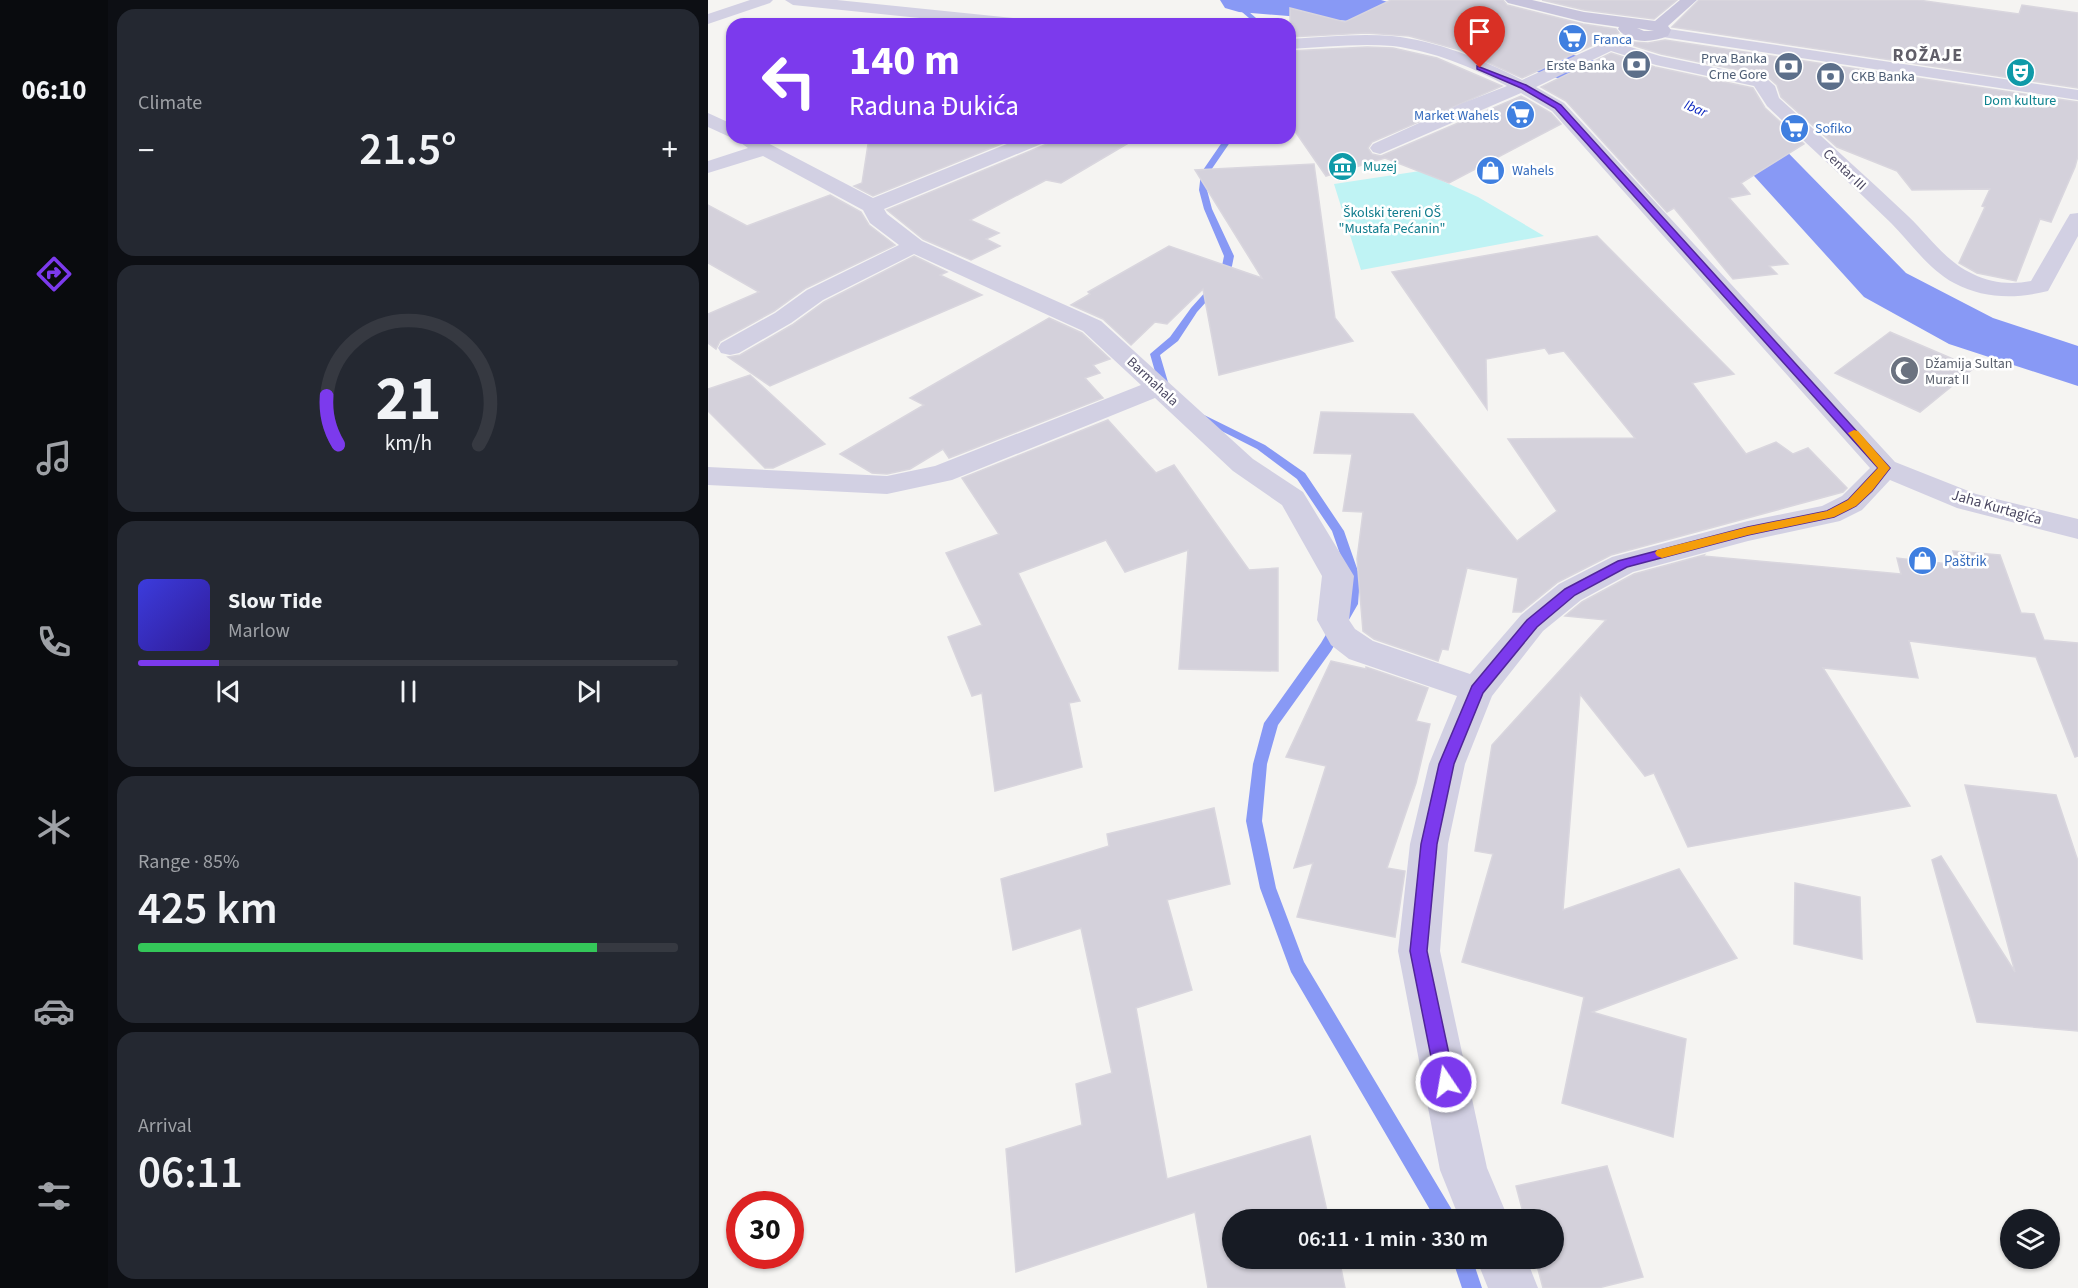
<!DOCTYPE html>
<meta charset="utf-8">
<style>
body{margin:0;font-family:"Source Sans 3",sans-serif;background:#242831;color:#f1f3f6;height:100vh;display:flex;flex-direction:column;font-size:22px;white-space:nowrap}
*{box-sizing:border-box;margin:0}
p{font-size:20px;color:#9ea1a6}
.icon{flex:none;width:33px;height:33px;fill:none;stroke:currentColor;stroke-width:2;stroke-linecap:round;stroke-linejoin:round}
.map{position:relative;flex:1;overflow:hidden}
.sheet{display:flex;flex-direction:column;gap:9px;padding:9px;background:#0d0f14;width:600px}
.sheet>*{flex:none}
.hud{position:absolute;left:18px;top:18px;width:570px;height:126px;border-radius:18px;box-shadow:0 2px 4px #0004;background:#7c3aed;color:#fff;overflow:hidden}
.tools{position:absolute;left:1292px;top:1209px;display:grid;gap:12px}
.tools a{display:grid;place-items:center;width:60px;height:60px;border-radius:50%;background:#171b24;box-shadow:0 2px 4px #0004;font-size:30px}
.speed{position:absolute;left:18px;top:1191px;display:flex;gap:12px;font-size:30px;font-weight:700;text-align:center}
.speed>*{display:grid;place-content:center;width:78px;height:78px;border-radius:50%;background:#171b24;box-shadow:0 2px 4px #0004;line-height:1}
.speed .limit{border:9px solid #d22;background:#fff;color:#111}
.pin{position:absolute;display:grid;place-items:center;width:51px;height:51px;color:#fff;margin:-62px -26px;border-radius:50% 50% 50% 0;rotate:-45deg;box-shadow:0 0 6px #0007}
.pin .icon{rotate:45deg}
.me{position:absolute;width:66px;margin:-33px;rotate:348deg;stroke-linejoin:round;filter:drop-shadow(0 0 4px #0008)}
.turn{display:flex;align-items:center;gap:21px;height:126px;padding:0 24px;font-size:27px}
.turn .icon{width:78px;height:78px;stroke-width:2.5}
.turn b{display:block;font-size:42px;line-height:51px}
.big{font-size:45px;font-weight:600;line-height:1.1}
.sheet .tile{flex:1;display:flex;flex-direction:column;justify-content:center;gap:9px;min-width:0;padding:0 21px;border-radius:18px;background:#242831}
.sheet .dial{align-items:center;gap:0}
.dial svg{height:156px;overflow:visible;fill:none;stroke:#363941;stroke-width:7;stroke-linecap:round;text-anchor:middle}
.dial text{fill:#f1f3f6;stroke:none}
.song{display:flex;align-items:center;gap:18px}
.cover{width:72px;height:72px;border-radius:9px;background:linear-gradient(135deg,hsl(240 70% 55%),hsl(250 70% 35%))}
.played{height:6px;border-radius:3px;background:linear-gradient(90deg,#7c3aed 15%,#363941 15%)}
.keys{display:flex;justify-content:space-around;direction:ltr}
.heat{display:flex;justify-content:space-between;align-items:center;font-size:33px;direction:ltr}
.charge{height:9px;border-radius:4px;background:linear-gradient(90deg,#34c759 85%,#363941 0)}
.trip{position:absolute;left:514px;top:1209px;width:342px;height:60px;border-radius:30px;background:#171b24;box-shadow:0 2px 4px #0004;font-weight:600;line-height:60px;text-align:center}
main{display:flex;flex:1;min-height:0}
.dock{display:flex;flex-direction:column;width:108px;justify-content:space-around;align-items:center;background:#090b0e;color:#9ea1a6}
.dock .icon{width:42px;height:42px}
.dock .selected{color:#7c3aed}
.dock b{font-size:27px;color:#f1f3f6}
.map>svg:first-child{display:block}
.green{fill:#bff3f4}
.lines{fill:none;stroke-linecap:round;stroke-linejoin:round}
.stream{fill:#8899f5;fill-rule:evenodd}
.river{fill:#8899f5;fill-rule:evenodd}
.building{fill:#d4d1db;stroke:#d9d6de;stroke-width:1.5}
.street{fill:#d2d0e3;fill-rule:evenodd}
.secondary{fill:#c7c4dc;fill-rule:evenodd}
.route{fill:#7c3aed;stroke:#51269a;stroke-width:1.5}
.slow{fill:#f59e0b}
.labels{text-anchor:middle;stroke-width:5;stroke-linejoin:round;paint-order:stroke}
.far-shop-label{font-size:14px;fill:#366cbe;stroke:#fff;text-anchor:start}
.far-service-label{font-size:14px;fill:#4e5e75;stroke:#fff;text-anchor:end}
.far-culture-label{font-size:14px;fill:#0d838f;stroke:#fff}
.far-water-label{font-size:14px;font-style:italic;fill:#001dbd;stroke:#fff}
.far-street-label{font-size:14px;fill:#4b4862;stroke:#fff}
.far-park-label{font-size:14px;fill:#0f7c8d;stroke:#fff}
.far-worship-label{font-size:14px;fill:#5b616d;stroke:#fff;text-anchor:start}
.street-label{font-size:15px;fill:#4b4862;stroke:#fff}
.shop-label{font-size:15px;fill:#366cbe;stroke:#fff;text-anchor:start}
.far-district-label{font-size:18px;font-weight:bold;letter-spacing:1.5px;fill:#605e68;stroke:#fff}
</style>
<main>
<nav class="dock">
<b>06:10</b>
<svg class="icon selected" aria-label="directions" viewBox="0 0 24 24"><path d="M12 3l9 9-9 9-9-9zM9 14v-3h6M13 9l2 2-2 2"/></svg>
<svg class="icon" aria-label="music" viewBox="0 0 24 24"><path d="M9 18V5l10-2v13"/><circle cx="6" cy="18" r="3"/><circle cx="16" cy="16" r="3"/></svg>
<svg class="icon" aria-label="phone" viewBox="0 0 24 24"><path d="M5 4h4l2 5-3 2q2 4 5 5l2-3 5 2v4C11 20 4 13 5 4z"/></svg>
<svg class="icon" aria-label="climate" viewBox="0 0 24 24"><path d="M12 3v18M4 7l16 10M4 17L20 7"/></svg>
<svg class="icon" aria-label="car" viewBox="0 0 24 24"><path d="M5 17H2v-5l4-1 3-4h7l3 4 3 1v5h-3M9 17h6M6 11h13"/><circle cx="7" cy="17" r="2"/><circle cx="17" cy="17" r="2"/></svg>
<svg class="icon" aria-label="filters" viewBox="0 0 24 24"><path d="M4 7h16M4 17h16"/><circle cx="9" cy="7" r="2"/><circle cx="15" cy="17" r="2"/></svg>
</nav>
<section class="sheet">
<div class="tile"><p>Climate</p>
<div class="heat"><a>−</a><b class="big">21.5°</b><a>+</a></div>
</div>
<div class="tile dial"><svg viewBox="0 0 100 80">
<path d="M14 69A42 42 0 1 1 86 69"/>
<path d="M14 69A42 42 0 0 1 8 44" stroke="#7c3aed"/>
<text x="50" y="56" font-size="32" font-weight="700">21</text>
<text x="50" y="72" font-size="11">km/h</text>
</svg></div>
<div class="tile">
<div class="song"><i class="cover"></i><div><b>Slow Tide</b><p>Marlow</p></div></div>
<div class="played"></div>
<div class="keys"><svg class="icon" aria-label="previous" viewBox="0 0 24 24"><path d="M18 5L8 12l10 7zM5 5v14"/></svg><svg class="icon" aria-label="pause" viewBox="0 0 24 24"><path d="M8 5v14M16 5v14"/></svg><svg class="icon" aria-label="next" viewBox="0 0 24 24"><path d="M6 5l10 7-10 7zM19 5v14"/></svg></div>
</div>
<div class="tile"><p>Range · 85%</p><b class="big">425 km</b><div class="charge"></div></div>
<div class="tile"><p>Arrival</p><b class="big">06:11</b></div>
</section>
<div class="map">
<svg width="1370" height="1288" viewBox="0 0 1370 1288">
<rect width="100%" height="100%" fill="#f5f4f2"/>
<polygon class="green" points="712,171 770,197 836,236 653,270 626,184"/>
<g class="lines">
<g class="stream">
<polygon points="520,0 527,0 555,24 548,24"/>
<polygon points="517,138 525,138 501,173 499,190 504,209 526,256 524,266 516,282 489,312 470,341 452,355 462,389 457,392 452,389 442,354 462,337 483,308 509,279 514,266 516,256 496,209 491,190 493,173"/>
<polygon points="488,411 557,445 597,473 636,531 652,577 650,604 623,651 570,725 559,764 554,821 568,888 596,962 750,1220 728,1220 583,972 552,888 538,821 545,764 556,723 613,643 636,604 640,577 624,531 589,479 549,449 484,416 484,412"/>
<polygon points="744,1258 764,1258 774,1288 754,1288"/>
</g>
<polygon class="river" points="512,0 673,0 981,88 1041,113 1198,273 1285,318 1370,346 1370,386 1241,344 1156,297 1007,133 949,108 666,23 531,12 517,8"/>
</g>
<g class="building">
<polygon points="683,0 795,0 799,5 875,24 908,29 911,33 814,78 752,50 701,36 658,33 582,37 582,8 637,22"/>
<polygon points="834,0 969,0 946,19 876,10"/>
<polygon points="991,0 1210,0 1311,14 1314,5 1370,13 1370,88 964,27"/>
<polygon points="957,40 1370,102 1370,156 1367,167 1343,222 1332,219 1308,281 1269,273 1251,263 1277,207 1274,206 1282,189 1204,190 1189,171 1129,147 1073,97 1069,85 1059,76 953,54 921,44 925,42 940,43"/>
<polygon points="659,47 685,48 729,58 794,86 664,142 660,148 664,154 673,156 813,96 843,113 853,124 741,183 677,158 618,176 582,124 582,51"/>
<polygon points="903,53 947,67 1045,88 1057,108 1096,144 1033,183 1042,194 1021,198 1080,264 1061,266 1069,274 1025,279 966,208 959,212 858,101 833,87"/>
<polygon points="161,138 308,138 165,196 146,186 154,183"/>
<polygon points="343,138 429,138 353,183 338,180 262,220 291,233 278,239 292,246 263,260 215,239 179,210 339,144"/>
<polygon points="606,164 627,318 645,341 511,375 495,289 459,324 447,322 423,345 395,319 363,305 382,294 380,292 461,246 554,278 487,170"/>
<polygon points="122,195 153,212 161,225 187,245 98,288 66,311 12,341 8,349 0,343 0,314 51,292 0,263 0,205 39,226"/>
<polygon points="889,236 1026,374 984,383 1038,454 1068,442 1085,454 1100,448 1139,488 1135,492 903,555 850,582 813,612 805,612 810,578 759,568 740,650 734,649 730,661 666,639 655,631 649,559 655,512 635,511 644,454 606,453 613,412 705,414 809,541 849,511 800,439 927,438 856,351 841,354 837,348 778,359 779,409 684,272"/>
<polygon points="206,256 239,272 232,275 274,295 62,386 20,357 32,355 84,325 116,302"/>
<polygon points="341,318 374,333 402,359 385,365 392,373 377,378 395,398 241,458 235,449 202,469 179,474 164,473 132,454 216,405 202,398"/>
<polygon points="1182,332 1266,368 1212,412 1127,373"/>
<polygon points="42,375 117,444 65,468 57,468 0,411 0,389"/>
<polygon points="400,420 448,473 466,465 541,570 570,568 570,671 471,669 480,550 417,572 398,540 310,573 372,701 361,703 374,767 287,791 274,693 264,696 240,637 274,625 238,553 291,534 254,478"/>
<polygon points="1245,551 1292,555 1313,613 1326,614 1336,640 1370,643 1370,756 1367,757 1328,657 1201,641 1210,678 1115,668 1202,806 980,847 946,773 937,776 872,694 855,910 971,869 1029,958 884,1012 978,1039 965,1137 854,1103 876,997 754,962 785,854 767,851 784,745 898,620 857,616 874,602 926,574 996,555 995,556 1193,574 1189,558 1250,565"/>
<polygon points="623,661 658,669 658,667 720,688 708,721 722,724 708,783 679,868 697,871 687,937 589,917 605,863 586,868 618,766 578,757"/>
<polygon points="1257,785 1348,795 1370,861 1370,1031 1269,1022 1224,860 1233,856 1307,972"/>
<polygon points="506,808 522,884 459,900 484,990 428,1008 459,1179 602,1136 621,1220 525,1220 525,1258 631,1258 637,1288 500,1288 487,1212 308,1272 298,1149 374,1125 368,1084 404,1073 373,928 305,950 293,879 401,846 399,834"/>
<polygon points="1087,883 1152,897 1154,959 1086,944"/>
<polygon points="899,1166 935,1277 890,1288 835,1288 827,1258 846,1258 846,1220 817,1220 808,1186"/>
</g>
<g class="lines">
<g class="street">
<polygon points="42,0 65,0 62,3 0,24 0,14"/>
<polygon points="77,0 129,0 316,19 324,24 270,24 85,5"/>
<polygon points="954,28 1370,90 1370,100 948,36 946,33"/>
<path d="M 922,31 L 930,36 L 916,45 L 952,56 L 1058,78 L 1067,86 L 1071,98 C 1114,137 1158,176 1200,216 C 1221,236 1238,262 1265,274 C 1283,283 1303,285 1323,281 L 1359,219 L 1362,214 L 1370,213 L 1370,236 L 1340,291 C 1308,299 1276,299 1246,283 C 1220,269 1203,243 1183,223 C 1142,183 1100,145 1059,106 L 1046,86 L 948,65 L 903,51 L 828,87 L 856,103 L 1187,462 L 1268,494 L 1370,519 L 1370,539 L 1249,508 L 1182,480 L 1154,510 L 1132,521 L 1040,541 L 925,572 L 873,600 L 835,631 L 784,696 L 757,764 L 740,844 L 732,951 L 779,1168 L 801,1220 L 752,1220 L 732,1170 L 690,951 L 702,844 L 721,764 L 749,696 L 641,659 L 623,645 L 609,620 L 614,576 L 574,505 L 525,471 L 447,398 L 244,480 L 179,494 L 0,485 L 0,467 L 179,476 L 227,466 L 433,385 L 375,331 L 206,254 L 115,300 L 83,323 L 31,353 L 22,355 L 13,353 L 10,348 L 13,343 L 67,313 L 99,290 L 191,245 L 162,223 L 155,210 L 55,156 L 0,173 L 0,161 L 40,148 L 26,138 L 50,138 L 165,198 L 314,138 L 341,138 L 338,142 L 176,209 L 179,214 L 214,241 L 393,321 L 545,459 L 595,492 L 646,576 L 641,620 L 647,629 L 665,641 L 762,674 L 813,615 L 851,584 L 904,557 L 1040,521 L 1114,506 L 1134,496 L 1162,468 L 844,111 L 813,93 L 672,154 L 665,152 L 662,148 L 665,144 L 755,103 L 799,86 C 764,67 725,51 685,46 C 651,43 616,47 582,49 L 582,39 C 616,37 650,33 684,36 C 729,41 774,59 814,80 Z"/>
<polygon points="0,113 24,124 24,138 0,127"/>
<polygon points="768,1258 818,1258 830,1288 780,1288"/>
</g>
<path class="secondary" d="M 797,0 L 824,0 L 876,12 L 947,21 L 972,0 L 989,0 L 960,26 L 963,30 L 960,36 C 943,43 922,44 910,29 L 911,27 L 876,22 L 800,3 ZM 929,28 L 946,31 L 936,31 Z"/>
</g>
<polygon class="route" points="769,66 818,85 853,105 1182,468 1164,491 1148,506 1126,517 1040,535 919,567 867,595 829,627 775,693 746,764 729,844 719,951 747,1082 744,1089 738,1092 731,1089 728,1082 702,951 713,844 731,764 764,686 819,620 857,589 910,561 1040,527 1119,511 1140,500 1170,468 847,108 813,88 769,69"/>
<polygon class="slow" points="1146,430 1150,431 1182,468 1164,491 1148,506 1126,517 1040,535 954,558 949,556 947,553 949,550 1040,527 1119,511 1140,500 1170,468 1140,433"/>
<defs>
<symbol id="supermarket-disc" viewBox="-11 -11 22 22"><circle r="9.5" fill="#3f7fe0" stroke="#fff"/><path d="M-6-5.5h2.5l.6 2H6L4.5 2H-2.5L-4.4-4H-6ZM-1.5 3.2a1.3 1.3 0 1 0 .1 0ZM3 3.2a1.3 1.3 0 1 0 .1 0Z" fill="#fff"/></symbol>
<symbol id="bank-disc" viewBox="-11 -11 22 22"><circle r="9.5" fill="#5c6f8a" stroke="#fff"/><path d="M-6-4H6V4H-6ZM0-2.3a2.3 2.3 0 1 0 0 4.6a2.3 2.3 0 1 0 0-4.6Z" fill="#fff"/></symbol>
<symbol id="theatre-disc" viewBox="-11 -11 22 22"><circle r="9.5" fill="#0f9aa8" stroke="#fff"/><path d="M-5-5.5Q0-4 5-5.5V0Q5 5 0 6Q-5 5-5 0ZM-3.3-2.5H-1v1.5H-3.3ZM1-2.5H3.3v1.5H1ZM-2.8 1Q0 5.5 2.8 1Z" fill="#fff"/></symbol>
<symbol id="museum-disc" viewBox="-11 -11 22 22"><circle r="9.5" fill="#0f9aa8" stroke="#fff"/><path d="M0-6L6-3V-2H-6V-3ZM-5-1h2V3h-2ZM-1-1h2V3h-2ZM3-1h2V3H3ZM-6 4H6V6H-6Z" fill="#fff"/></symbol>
<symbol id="shop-disc" viewBox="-11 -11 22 22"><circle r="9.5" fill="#3f7fe0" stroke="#fff"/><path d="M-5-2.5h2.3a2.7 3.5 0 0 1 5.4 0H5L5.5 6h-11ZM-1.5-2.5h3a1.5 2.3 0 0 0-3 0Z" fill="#fff"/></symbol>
<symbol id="mosque-disc" viewBox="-11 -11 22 22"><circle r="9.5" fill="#6b7280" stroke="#fff"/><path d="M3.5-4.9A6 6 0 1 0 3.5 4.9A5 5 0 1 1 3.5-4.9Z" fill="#fff"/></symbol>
</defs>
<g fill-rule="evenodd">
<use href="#supermarket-disc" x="848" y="22" width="33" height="33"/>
<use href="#bank-disc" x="912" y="48" width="33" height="33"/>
<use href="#bank-disc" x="1064" y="50" width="33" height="33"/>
<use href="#theatre-disc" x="1296" y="56" width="33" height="33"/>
<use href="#bank-disc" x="1106" y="60" width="33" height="33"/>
<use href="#supermarket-disc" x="796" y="98" width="33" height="33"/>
<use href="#supermarket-disc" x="1070" y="112" width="33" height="33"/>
<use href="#museum-disc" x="618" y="150" width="33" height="33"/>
<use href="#shop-disc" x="766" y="154" width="33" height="33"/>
<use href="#mosque-disc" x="1180" y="354" width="33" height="33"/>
<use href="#shop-disc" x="1198" y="544" width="33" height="33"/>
</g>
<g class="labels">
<g class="far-shop-label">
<text x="885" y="44">Franca</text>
<text x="791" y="120" text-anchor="end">Market Wahels</text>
<text x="1107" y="133">Sofiko</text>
<text x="804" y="175">Wahels</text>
</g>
<g class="far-service-label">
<text x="1059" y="63">Prva Banka<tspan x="1059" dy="16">Crne Gore</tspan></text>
<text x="907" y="70">Erste Banka</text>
<text x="1143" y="81" text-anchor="start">CKB Banka</text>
</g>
<g class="far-culture-label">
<text x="1312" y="105">Dom kulture</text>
<text x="655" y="171" text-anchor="start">Muzej</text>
</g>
<g class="far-water-label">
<text transform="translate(988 108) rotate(23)" y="5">Ibar</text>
</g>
<g class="far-street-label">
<text transform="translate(1137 169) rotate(43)" y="5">Centar III</text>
<text transform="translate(445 381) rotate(43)" y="5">Barmahala</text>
</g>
<g class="far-park-label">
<text x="684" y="217">Školski tereni OŠ<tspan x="684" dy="16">"Mustafa Pećanin"</tspan></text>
</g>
<g class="far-worship-label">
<text x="1217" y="368">Džamija Sultan<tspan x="1217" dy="16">Murat II</tspan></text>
</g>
<g class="street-label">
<text transform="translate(1289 507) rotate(16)" y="5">Jaha Kurtagića</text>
</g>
<g class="shop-label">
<text x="1236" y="566">Paštrik</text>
</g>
<g class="far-district-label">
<text x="1220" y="61">ROŽAJE</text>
</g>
</g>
</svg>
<div class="tools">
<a><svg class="icon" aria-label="layers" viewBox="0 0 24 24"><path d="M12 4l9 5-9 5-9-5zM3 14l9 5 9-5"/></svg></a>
</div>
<div class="speed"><div class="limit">30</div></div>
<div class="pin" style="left:772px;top:68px;background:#d93025"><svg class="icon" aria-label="arrive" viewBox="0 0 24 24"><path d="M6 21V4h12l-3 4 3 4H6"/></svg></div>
<svg class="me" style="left:738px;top:1082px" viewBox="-20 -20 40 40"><circle r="17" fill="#7c3aed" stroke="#fff" stroke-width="3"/><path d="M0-11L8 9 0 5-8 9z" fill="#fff"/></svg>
<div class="trip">06:11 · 1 min · 330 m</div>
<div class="hud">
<div class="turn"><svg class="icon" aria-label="left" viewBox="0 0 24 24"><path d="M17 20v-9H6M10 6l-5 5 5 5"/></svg><div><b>140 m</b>Raduna Ðukića</div></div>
</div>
</div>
</main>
